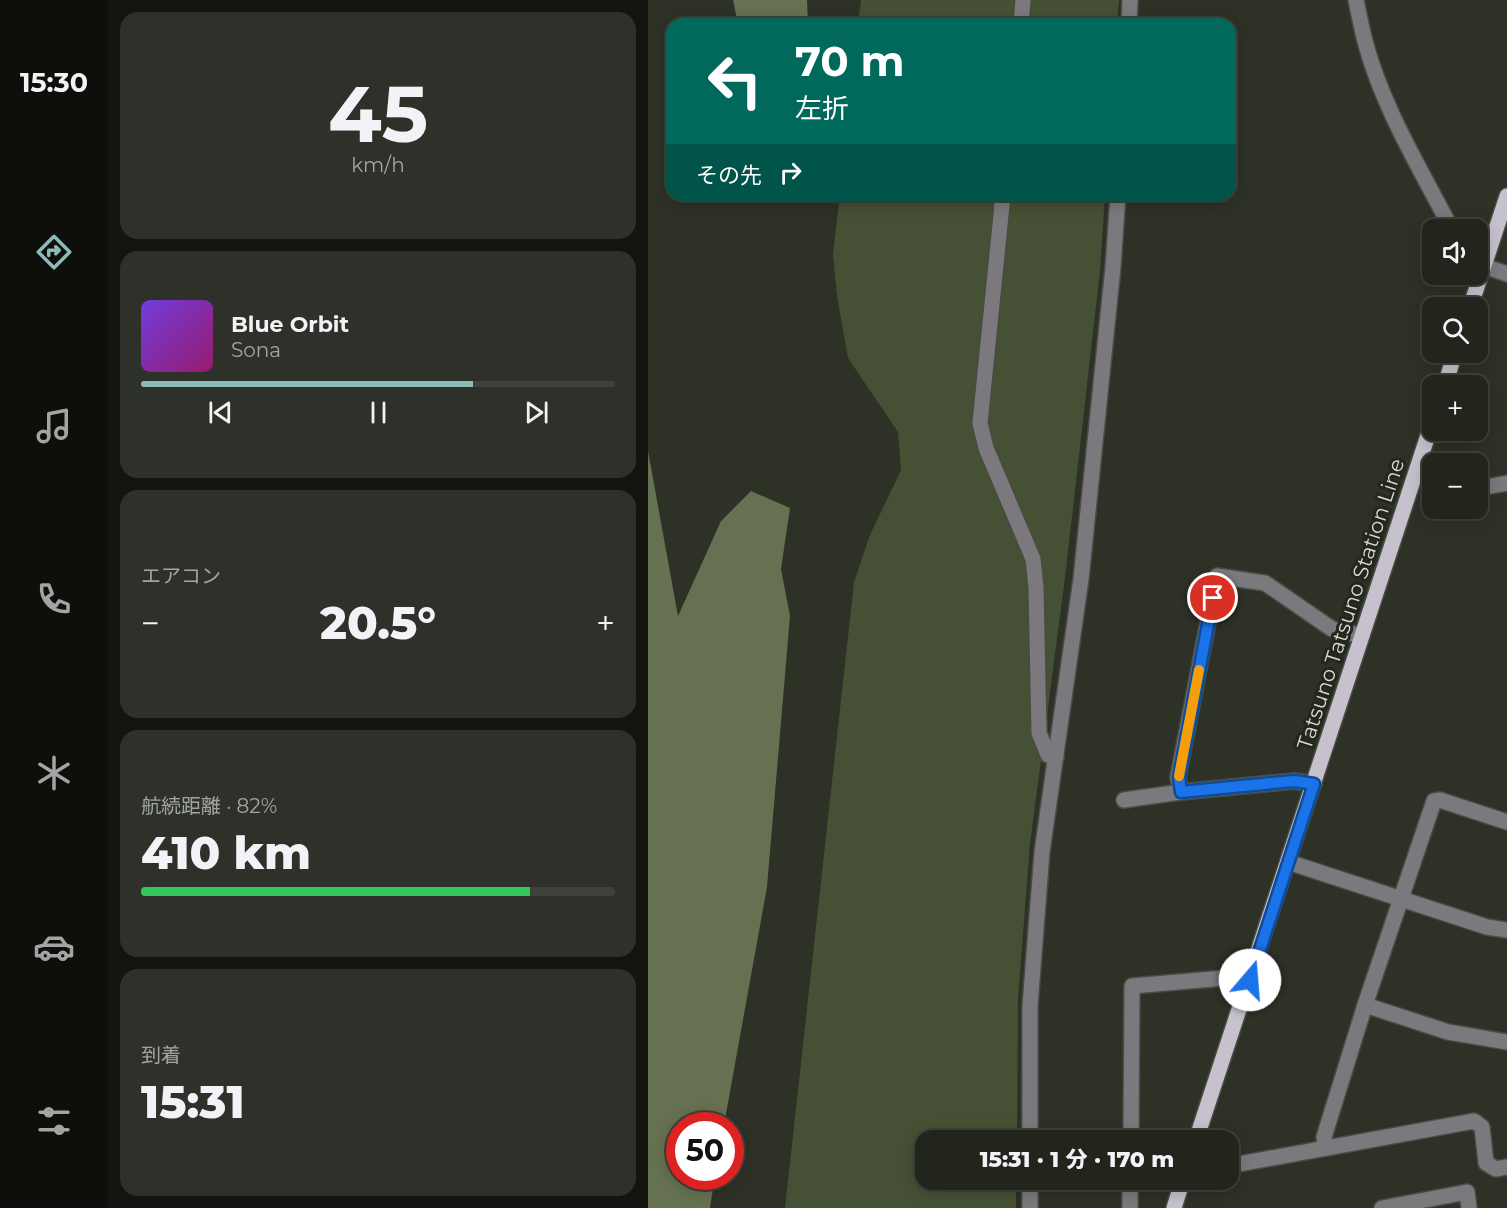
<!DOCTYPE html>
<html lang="ja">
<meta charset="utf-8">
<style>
body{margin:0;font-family:Montserrat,"Noto Sans JP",sans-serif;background:#2e3129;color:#f1f3f6;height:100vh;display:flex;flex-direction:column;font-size:22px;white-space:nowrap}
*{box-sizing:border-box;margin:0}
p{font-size:20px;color:#a2a5a3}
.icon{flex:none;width:33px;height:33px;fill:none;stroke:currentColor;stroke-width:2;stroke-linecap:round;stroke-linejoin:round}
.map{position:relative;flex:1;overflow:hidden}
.side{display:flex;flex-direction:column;gap:12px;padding:12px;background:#13140f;width:540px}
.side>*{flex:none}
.top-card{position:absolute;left:18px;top:18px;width:570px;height:183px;border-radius:18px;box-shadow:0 3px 15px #0003,0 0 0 2px #3f423b;background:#00695c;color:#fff;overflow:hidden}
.fabs{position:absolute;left:774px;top:219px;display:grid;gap:12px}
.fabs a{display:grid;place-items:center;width:66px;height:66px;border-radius:12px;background:#22251c;box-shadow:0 3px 15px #0003,0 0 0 2px #3f423b;font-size:30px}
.speed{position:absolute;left:18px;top:1112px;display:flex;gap:12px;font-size:30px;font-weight:700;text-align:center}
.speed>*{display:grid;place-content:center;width:78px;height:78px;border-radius:50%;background:#22251c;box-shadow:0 3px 15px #0003,0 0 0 2px #3f423b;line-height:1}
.speed .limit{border:9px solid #d22;background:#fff;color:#111}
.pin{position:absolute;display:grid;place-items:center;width:51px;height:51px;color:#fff;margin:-26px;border:3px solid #fff;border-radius:50%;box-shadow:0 2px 6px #0007}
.me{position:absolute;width:66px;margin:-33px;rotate:18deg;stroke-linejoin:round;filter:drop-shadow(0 0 4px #0008)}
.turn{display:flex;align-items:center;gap:21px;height:126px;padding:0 30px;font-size:27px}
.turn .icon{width:78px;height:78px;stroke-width:2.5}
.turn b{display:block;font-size:42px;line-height:51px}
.then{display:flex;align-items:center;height:57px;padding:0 30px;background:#0003;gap:12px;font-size:22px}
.big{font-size:45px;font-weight:800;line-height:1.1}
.side .tile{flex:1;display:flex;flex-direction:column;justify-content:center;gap:9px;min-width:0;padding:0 21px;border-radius:18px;background:#2e3129}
.side .dial{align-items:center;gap:0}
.dial b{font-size:78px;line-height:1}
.song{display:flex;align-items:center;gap:18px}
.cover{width:72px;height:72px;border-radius:9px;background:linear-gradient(135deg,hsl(260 70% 55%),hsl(320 70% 35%))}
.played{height:6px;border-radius:3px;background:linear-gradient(90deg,#8bbbb9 70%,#3f423b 70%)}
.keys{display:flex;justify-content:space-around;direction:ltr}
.heat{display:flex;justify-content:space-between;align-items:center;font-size:33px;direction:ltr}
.charge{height:9px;border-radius:4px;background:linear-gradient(90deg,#34c759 82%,#3f423b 0)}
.trip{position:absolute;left:267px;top:1130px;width:324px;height:60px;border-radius:18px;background:#22251c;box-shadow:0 3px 15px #0003,0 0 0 2px #3f423b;font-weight:800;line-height:60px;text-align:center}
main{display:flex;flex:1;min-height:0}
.tab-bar{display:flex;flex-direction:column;width:108px;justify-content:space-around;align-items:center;background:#0e0f0b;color:#a2a5a3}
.tab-bar .icon{width:42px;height:42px}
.tab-bar .current{color:#8bbbb9}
.tab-bar b{font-size:27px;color:#f1f3f6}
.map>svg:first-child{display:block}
.green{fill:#465034}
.water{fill:#667151}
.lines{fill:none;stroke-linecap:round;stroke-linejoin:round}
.minor-casing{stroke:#484c42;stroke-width:18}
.major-casing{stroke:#484c42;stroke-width:18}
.minor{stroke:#7b787e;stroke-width:15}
.major{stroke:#c6c1cc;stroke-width:15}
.route-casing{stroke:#114b97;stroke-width:15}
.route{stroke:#1a73e8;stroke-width:10}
.slow{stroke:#f59e0b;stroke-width:10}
.labels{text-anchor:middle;stroke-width:6;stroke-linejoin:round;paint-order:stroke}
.street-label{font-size:21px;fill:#d7d9d3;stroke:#23271d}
</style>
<main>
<nav class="tab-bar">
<b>15:30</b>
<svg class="icon current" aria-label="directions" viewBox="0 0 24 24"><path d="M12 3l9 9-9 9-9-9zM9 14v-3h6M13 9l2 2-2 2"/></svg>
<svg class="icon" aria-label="music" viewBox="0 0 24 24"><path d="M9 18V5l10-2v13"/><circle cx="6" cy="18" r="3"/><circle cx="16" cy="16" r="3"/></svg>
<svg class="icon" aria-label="phone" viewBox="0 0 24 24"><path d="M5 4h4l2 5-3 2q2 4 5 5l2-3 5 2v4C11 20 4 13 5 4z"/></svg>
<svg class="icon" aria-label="climate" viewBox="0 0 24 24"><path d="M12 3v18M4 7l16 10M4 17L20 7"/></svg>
<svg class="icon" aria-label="car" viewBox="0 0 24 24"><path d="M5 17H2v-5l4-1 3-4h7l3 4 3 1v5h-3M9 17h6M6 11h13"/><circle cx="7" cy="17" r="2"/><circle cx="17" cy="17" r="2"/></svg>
<svg class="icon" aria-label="filters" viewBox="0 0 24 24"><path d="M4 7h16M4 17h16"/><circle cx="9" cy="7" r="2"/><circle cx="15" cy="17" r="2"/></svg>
</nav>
<section class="side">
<div class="tile dial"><b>45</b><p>km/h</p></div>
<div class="tile">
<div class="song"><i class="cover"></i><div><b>Blue Orbit</b><p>Sona</p></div></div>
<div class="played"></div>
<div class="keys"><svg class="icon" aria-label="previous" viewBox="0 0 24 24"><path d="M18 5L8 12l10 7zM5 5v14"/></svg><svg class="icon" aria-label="pause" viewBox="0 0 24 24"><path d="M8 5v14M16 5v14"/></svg><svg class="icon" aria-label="next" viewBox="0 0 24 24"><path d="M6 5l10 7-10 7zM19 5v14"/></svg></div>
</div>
<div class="tile"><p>エアコン</p>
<div class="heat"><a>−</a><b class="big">20.5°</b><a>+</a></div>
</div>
<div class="tile"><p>航続距離 · 82%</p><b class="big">410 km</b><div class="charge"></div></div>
<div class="tile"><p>到着</p><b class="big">15:31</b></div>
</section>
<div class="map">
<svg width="859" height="1208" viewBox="0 0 859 1208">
<rect width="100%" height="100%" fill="#2d3126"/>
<g class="green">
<polygon points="213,0 471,0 469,24 210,24"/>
<polygon points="192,195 457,195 452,271 417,578 382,844 370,999 369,1140 278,1140 278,1179 368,1179 368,1208 137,1208 206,582 222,535 253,470 250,432 200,358 189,296 185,254"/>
</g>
<g class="water">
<polygon points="85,0 159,0 160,24 90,24"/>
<polygon points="0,451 30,616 73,521 103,491 142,508 133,569 142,616 119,887 76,1125 32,1125 32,1176 67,1176 62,1208 0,1208"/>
</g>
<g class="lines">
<defs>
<g id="minor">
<path d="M 708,0 C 711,15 714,30 718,45 C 736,110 773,170 804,230"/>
<polyline points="373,24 375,0"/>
<polyline points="481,24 482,0"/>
<polyline points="355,195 332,423 338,448 385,559 388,587 391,733 400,755 408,757"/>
<polyline points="830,264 859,274"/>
<polyline points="769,470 784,476"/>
<polyline points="830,485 843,486 859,483"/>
<polyline points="533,792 530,777 569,576 617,583 684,629 714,636"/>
<polyline points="476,800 533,792 646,781 666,784"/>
<polyline points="640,862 839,927 859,930"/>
<polyline points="717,1005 800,1032 859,1042"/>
<polyline points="382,1140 382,1006 394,852 433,579 465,267 470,195"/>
<polyline points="483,1140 484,986 588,977 602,980"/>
<polyline points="678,1148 676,1137 717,1005 786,801 792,800 859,822"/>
<polyline points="580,1166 826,1121 834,1127 838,1163 848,1169 859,1167"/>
<polyline points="382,1208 382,1179"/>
<polyline points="482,1208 482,1179"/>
<polyline points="734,1208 819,1192 821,1208"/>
</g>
<g id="major">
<polyline points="822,308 859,196"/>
<polyline points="797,386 807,352"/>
<polyline points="548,1140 784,423"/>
<polyline points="526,1208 535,1179"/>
</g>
</defs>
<use href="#minor" class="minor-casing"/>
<use href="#major" class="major-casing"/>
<use href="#minor" class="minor"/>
<use href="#major" class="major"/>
</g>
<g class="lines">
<defs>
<polyline id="route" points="565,598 531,777 533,792 646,781 666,784 602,980"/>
</defs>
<use href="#route" class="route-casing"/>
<use href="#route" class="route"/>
<polyline class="slow" points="531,776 551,670"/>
</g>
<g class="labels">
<g class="street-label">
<text transform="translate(703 604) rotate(-72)" y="7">Tatsuno Tatsuno Station Line</text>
</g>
</g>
</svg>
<div class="fabs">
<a><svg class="icon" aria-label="sound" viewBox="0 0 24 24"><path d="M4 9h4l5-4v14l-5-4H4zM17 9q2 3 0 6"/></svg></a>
<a><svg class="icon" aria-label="search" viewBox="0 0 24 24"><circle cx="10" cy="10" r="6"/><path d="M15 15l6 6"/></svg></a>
<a>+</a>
<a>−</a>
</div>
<div class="speed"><div class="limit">50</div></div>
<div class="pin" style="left:565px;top:598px;background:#d93025"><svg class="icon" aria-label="arrive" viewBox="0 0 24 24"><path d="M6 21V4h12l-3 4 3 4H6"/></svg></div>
<svg class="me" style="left:602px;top:980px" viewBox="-20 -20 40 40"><circle r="19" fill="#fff"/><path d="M0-13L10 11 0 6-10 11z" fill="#1a73e8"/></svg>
<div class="trip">15:31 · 1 分 · 170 m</div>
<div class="top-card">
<div class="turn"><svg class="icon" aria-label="left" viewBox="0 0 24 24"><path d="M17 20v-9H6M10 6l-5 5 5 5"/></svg><div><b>70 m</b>左折</div></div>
<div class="then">その先<svg class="icon" aria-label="right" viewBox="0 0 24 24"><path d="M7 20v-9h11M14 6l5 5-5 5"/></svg></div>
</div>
</div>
</main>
